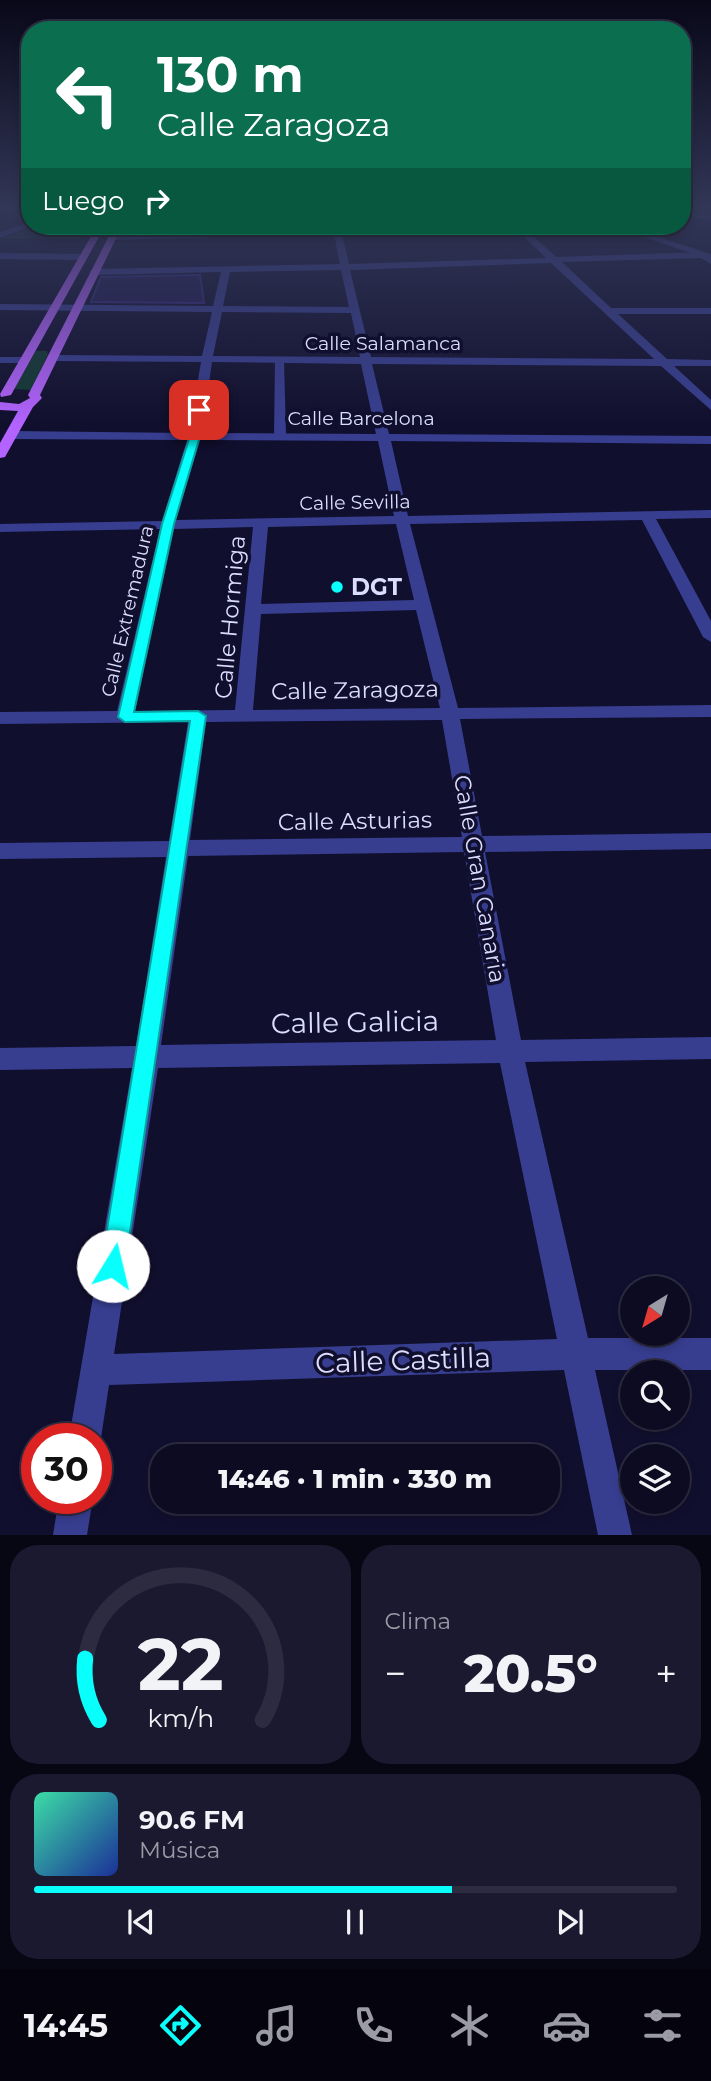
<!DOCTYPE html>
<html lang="es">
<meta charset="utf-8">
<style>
body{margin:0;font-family:Montserrat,sans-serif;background:#1b192f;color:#f1f3f6;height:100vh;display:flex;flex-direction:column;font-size:26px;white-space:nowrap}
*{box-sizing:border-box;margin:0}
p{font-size:23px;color:#9a9ba5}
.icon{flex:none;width:38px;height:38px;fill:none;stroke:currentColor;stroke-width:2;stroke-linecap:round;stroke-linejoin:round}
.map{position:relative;height:1535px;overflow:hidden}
.panel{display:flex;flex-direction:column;gap:10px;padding:10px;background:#070613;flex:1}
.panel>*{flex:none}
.hud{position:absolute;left:21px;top:21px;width:670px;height:214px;border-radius:28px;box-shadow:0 4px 10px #0003,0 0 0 2px #2d2b40;background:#0b6e4f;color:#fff;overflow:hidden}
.needle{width:46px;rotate:217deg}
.controls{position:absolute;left:620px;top:1276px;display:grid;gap:14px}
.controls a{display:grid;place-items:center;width:70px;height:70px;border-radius:50%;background:#0d0b22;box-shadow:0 4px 10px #0003,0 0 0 2px #2d2b40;font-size:35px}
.speed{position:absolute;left:21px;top:1423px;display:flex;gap:14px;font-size:35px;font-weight:700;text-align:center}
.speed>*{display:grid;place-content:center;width:91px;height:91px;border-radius:50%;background:#0d0b22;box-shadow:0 4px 10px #0003,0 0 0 2px #2d2b40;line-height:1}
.speed .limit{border:10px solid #d22;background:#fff;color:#111}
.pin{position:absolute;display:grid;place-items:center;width:60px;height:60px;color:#fff;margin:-30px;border-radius:14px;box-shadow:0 4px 10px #0006}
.me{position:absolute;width:77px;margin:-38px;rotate:9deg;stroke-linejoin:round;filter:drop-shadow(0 0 5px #0008)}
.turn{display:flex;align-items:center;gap:24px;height:147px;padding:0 21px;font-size:32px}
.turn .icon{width:91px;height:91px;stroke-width:2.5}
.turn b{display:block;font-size:49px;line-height:60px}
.then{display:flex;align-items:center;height:66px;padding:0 21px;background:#0003;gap:14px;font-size:26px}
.big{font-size:52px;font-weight:800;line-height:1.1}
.panel .widget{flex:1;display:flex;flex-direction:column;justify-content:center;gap:10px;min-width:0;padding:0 24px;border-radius:28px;background:#1b192f}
.panel .dial{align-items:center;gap:0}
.dial svg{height:182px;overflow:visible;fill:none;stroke:#2d2b40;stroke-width:7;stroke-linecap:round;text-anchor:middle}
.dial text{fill:#f1f3f6;stroke:none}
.song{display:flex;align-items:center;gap:21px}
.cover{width:84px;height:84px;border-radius:10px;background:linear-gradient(135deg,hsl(160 70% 55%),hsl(230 70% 35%))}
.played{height:7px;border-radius:4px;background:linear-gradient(90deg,#08fffb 65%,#2d2b40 65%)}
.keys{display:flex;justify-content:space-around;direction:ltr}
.heat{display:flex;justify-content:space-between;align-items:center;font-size:38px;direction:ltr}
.panel .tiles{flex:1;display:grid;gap:10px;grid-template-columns:1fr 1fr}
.widget:last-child{grid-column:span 2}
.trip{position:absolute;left:150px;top:1444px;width:410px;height:70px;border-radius:28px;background:#0d0b22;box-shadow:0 4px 10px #0003,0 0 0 2px #2d2b40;font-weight:800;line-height:70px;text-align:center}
.menu{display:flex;height:112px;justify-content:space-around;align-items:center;background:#05040e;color:#9a9ba5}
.menu .icon{width:49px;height:49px}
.menu .on{color:#08fffb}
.menu b{font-size:32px;color:#f1f3f6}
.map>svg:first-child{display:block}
.green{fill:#123832}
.building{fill:#1f1a50;stroke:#312a7e;stroke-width:2}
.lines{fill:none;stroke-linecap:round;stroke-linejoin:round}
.pedestrian{fill:#373e90;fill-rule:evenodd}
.minor{fill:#373e90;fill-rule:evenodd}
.tertiary{fill:#373e90;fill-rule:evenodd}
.primary{fill:#b363ff;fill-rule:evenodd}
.route{fill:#08fffb;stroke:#05a6a3;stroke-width:2}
.poi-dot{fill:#08fffb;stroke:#110f2e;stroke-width:2.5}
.labels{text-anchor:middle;stroke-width:7;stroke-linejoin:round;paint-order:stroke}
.far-street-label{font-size:19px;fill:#dcdcff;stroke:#110f2e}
.poi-label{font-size:23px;font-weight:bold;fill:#dcdcff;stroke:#110f2e;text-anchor:start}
.street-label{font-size:23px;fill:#dcdcff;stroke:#110f2e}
.near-street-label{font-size:28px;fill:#dcdcff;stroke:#110f2e}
</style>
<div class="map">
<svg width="711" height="1535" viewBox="0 0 711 1535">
<rect width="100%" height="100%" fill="#110f2e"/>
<g class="green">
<polygon points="37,226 87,226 80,238 2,239"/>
<polygon points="36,351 47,351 48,354 31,390 14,389"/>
</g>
<polygon class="building" points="200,275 204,303 91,302 101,277"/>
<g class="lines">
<polygon class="pedestrian" points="275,358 284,360 286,436 280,439 274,436"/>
<g class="minor">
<polygon points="30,222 30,226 33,226 0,238 0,232"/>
<path d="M 332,226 L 340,226 L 341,229 L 546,226 L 542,228 L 525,229 L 556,257 L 703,252 L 711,257 L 711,264 L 701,258 L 562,262 L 611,308 L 711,308 L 711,314 L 618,314 L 667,359 L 711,360 L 711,366 L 674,366 L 711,400 L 711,410 L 661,366 L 372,364 L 389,434 L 711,436 L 711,444 L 391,441 L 408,516 L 711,510 L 711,518 L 656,519 L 711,621 L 711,642 L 703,637 L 642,520 L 410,524 L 458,708 L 711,705 L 711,717 L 460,719 L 482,836 L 711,833 L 711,849 L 485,852 L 521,1040 L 711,1037 L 711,1059 L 525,1062 L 588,1338 L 711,1338 L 711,1370 L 595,1370 L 632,1535 L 598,1535 L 564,1370 L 109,1385 L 101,1438 L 97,1450 L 96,1438 L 69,1438 L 132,1068 L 0,1070 L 0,1048 L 136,1046 L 166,857 L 0,859 L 0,843 L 169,841 L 188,722 L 0,724 L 0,712 L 117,711 L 160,529 L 0,532 L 0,524 L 162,521 L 187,440 L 10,439 L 4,435 L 10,431 L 189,433 L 201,362 L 54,361 L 49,358 L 54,355 L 202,356 L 212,312 L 0,310 L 0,304 L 213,306 L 221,272 L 94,275 L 89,272 L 94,269 L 340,264 L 334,234 L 112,240 L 108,237 L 112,234 L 332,229 ZM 516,229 L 546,258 L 349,264 L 342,234 ZM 551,263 L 654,359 L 371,357 L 350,270 ZM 341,270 L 349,307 L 223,306 L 230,272 ZM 222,312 L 351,313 L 360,357 L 213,356 ZM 212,362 L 361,364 L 376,434 L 202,433 ZM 200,440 L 378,441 L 394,516 L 176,520 ZM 396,524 L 414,600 L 261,604 L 268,527 ZM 253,527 L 235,710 L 135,711 L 174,529 ZM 416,610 L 440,708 L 253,710 L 261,614 ZM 442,720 L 462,837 L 190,840 L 206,722 ZM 464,852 L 496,1040 L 161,1045 L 188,856 ZM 500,1063 L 557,1339 L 114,1354 L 158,1068 Z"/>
<polygon points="0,253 84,254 88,257 84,260 0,259"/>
<polygon points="0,357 25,357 30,360 25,363 0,363"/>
<polygon points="59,1498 93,1498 87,1535 53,1535"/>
</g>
<g class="tertiary">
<polygon points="682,210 711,216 711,221 682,213"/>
<polygon points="612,226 624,226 711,254 711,260"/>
</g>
<g class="primary">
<polygon points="97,226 105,226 11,395 1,397 0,394"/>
<polygon points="114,226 122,226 40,395 42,398 33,407 5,457 0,458 0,443 18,411 0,410 0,402 19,404 30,398 28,395"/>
</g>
</g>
<linearGradient id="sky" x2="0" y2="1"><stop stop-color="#090819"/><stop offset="0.49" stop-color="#323757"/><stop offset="1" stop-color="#323757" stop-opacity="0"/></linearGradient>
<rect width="711" height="425" fill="url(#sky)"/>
<polygon class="route" points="199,407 204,410 200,436 174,524 134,712 198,711 206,716 125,1266 121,1274 113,1278 104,1274 101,1266 190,721 125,722 118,717 162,524 190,436 194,410"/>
<circle class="poi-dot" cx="337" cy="587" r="7"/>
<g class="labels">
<g class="far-street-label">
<text x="383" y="350">Calle Salamanca</text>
<text x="361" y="425">Calle Barcelona</text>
<text transform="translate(355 502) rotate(-1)" y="7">Calle Sevilla</text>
<text transform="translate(127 611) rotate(-77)" y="7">Calle Extremadura</text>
</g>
<g class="poi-label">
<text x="351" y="595">DGT</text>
</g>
<g class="street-label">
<text transform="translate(230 617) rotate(-85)" y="8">Calle Hormiga</text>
<text transform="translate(355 690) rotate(-1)" y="8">Calle Zaragoza</text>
<text transform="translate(355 821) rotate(-1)" y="8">Calle Asturias</text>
<text transform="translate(480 879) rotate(80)" y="8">Calle Gran Canaria</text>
</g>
<g class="near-street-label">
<text transform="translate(355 1022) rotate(-1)" y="10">Calle Galicia</text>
<text transform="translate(403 1360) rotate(-2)" y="10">Calle Castilla</text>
</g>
</g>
</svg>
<div class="controls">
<a><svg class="needle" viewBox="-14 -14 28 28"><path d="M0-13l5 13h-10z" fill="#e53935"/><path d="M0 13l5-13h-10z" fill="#9a9ba5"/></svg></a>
<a><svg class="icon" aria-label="search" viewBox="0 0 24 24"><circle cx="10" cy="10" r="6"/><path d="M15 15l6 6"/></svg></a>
<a><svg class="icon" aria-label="layers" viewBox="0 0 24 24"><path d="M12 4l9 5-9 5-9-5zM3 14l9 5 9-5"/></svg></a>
</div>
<div class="speed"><div class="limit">30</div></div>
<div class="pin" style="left:199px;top:410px;background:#d93025"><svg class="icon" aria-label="arrive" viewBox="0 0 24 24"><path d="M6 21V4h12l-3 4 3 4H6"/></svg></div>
<svg class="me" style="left:113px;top:1266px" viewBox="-20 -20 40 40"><circle r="19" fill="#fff"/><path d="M0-13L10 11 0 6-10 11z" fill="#08fffb"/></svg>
<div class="trip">14:46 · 1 min · 330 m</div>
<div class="hud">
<div class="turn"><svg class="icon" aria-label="left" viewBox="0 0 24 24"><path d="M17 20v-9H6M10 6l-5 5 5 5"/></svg><div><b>130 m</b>Calle Zaragoza</div></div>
<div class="then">Luego<svg class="icon" aria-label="right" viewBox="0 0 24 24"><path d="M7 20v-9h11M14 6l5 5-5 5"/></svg></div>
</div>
</div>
<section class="panel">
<div class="tiles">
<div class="widget dial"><svg viewBox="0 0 100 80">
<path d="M14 69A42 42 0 1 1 86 69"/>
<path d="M14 69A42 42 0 0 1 8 42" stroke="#08fffb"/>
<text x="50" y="56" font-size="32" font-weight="700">22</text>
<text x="50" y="72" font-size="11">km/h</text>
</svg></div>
<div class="widget"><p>Clima</p>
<div class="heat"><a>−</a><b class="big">20.5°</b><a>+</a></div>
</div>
<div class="widget">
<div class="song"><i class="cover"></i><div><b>90.6 FM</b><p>Música</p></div></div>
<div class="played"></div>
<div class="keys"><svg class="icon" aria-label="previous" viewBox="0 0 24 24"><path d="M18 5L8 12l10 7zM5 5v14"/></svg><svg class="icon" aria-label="pause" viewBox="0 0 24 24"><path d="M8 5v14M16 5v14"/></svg><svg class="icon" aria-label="next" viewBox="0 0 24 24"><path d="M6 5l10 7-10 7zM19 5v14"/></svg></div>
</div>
</div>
</section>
<nav class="menu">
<b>14:45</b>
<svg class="icon on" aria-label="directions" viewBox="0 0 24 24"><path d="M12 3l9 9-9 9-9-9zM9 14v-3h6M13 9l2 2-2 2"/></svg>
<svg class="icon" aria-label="music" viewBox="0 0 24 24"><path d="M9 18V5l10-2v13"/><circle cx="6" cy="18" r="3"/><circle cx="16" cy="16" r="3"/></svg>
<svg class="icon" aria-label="phone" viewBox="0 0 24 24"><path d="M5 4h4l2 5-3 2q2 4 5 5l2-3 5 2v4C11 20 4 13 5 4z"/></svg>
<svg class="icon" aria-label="climate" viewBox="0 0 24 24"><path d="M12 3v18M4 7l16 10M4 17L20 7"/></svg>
<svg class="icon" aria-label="car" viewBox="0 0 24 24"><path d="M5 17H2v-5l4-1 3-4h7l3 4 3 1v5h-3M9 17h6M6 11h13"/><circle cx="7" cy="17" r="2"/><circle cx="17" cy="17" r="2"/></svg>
<svg class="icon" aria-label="filters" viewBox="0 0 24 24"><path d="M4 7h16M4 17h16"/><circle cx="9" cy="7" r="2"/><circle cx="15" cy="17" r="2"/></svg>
</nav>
